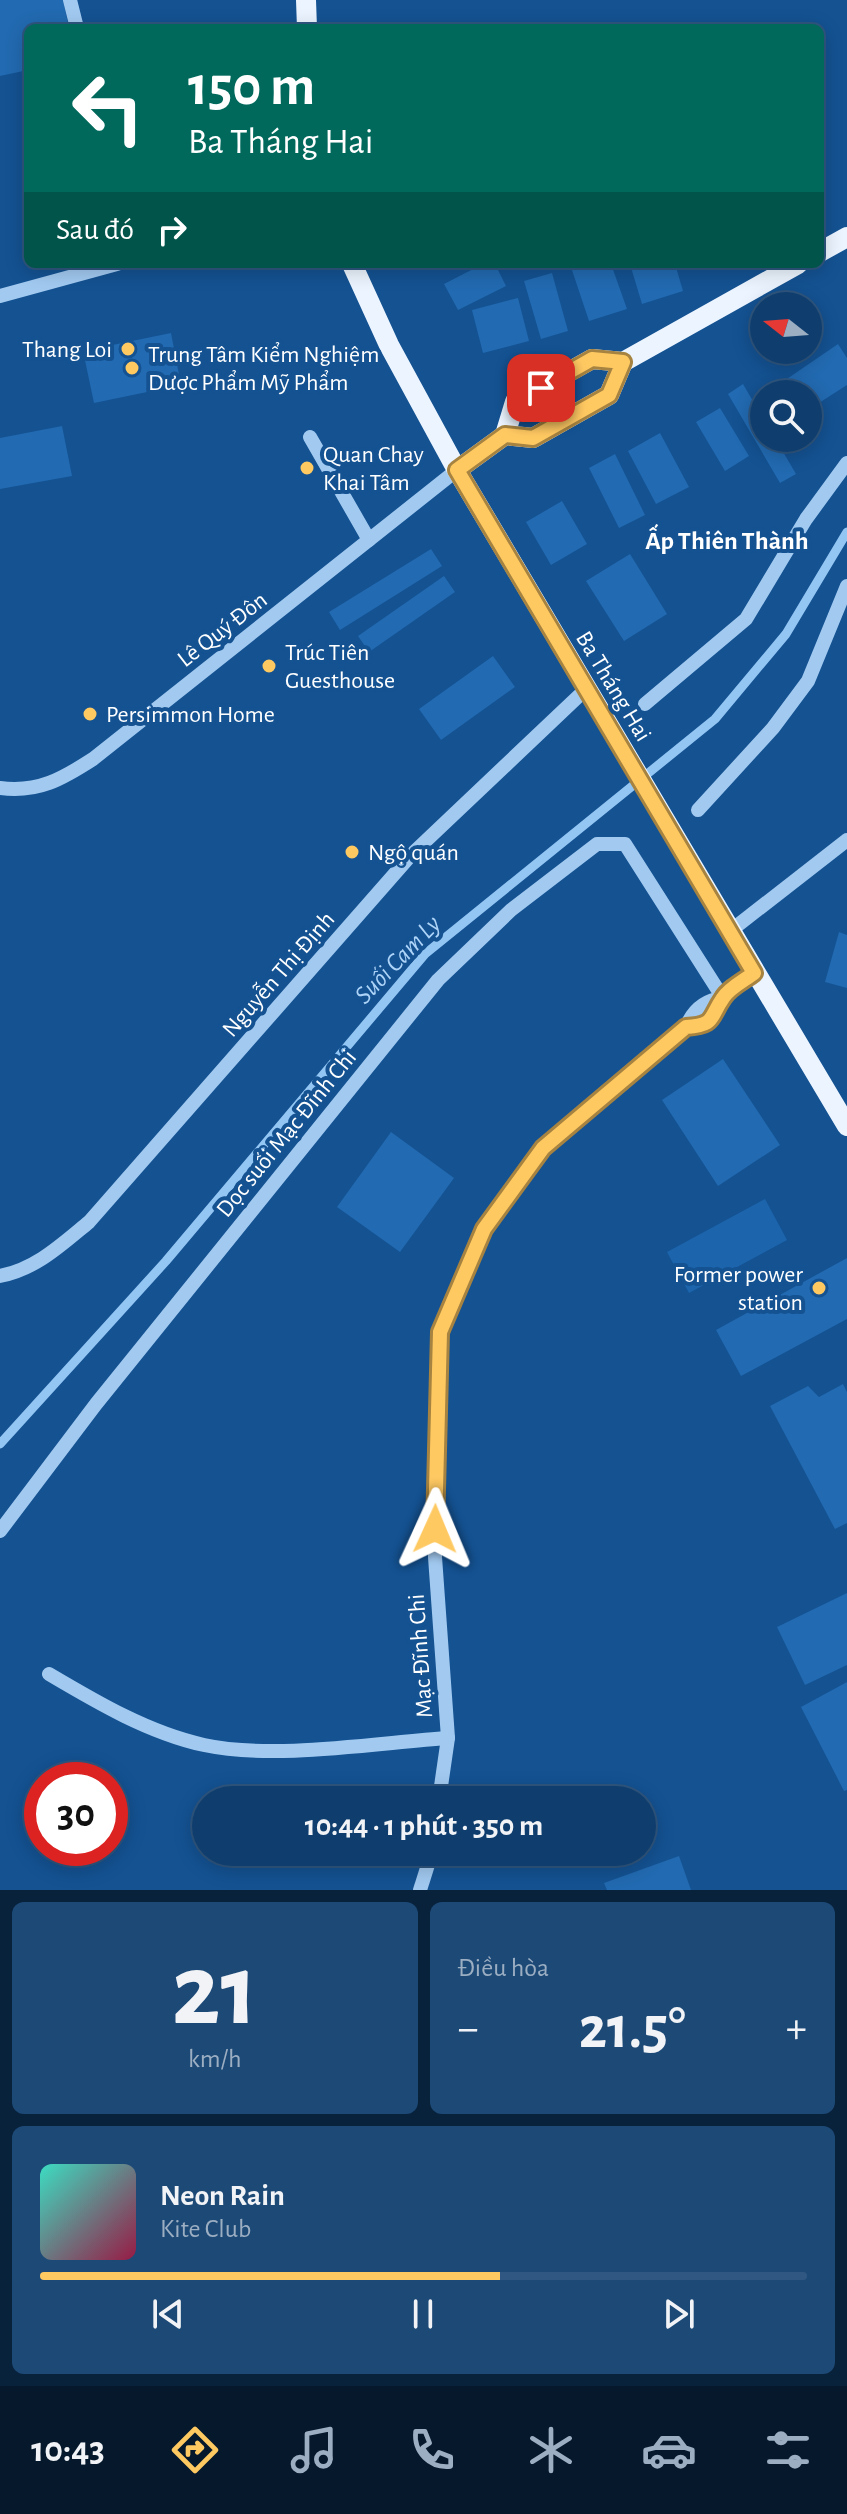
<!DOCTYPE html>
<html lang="vi">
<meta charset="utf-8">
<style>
body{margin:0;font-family:"Alegreya Sans",sans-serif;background:#1d4976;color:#f1f3f6;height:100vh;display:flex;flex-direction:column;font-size:30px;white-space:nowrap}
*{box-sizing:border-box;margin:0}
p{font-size:26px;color:#9baec2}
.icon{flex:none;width:44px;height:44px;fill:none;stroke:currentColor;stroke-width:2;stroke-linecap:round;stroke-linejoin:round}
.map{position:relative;height:1890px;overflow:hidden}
.sheet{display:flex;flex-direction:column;gap:12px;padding:12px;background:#08223c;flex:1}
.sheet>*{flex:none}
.banner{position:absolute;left:24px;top:24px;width:800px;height:244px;border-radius:12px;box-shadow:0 4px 20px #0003,0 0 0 2px #2f5781;background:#00695c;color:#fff;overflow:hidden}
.needle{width:52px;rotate:287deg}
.buttons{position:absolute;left:750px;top:292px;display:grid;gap:16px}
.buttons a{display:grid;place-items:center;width:72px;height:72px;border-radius:50%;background:#0f3e6e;box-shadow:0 4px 20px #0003,0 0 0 2px #2f5781;font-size:40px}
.speed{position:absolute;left:24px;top:1762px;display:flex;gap:16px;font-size:40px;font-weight:700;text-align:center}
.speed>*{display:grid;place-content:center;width:104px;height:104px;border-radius:50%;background:#0f3e6e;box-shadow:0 4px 20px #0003,0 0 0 2px #2f5781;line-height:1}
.speed .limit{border:12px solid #d22;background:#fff;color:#111}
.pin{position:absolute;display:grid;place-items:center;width:68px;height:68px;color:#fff;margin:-34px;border-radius:16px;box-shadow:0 4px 12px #0006}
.me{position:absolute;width:88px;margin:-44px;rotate:1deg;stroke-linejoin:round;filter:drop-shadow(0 0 6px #0008)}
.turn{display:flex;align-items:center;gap:28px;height:168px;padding:0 32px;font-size:36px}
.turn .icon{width:104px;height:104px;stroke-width:2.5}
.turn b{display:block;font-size:56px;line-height:68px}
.then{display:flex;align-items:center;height:76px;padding:0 32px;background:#0003;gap:16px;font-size:30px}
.big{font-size:60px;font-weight:700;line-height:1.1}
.sheet .tile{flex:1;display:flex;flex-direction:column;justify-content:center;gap:12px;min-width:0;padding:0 28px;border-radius:12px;background:#1d4976}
.sheet .dial{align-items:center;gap:0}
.dial b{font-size:104px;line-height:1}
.song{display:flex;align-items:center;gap:24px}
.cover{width:96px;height:96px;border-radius:12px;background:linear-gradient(135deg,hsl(170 70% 55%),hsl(340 70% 35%))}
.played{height:8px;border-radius:4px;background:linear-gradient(90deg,#ffc962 60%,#2f5781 60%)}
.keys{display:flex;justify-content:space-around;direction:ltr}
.heat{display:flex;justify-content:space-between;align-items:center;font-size:44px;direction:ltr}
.sheet .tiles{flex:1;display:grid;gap:12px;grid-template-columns:1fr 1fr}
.tile:last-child{grid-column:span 2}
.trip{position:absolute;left:192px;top:1786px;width:464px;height:80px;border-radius:40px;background:#0f3e6e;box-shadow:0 4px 20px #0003,0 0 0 2px #2f5781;font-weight:700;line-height:80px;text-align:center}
.tabs{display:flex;height:128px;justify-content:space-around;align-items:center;background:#06192c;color:#9baec2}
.tabs .icon{width:56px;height:56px}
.tabs .active{color:#ffc962}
.tabs b{font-size:36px;color:#f1f3f6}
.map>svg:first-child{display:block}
.green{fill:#1c65ac}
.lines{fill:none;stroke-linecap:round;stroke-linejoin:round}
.stream{stroke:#94c6f4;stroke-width:9}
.building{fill:#226ab1}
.minor{stroke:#a2caf1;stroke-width:14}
.major{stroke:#ecf5ff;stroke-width:20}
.route-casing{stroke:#a68340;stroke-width:20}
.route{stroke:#ffc962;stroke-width:14}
.poi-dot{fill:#ffc962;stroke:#145292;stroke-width:3}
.labels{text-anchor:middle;stroke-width:8;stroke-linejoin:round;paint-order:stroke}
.poi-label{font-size:24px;fill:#fff;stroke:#145292;text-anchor:start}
.street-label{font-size:24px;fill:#fff;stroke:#145292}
.neighbourhood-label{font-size:26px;font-weight:bold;fill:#fff;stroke:#145292}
.water-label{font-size:26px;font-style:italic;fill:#aed4f8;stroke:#145292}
</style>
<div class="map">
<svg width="847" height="1890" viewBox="0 0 847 1890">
<rect width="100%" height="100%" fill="#145292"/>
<polygon class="green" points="765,1199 787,1240 689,1293 667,1252"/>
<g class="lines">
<polyline class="stream" points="0,1444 166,1261 425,954 715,719 786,634 847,532"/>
</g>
<g class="building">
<polygon points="0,0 63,0 69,28 28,28 28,70 0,76"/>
<polygon points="483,264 495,264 506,286 458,310 444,284"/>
<polygon points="570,264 611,264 627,309 589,321"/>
<polygon points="630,264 675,264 683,291 642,304"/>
<polygon points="552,273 568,331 541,339 524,281"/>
<polygon points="518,298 529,341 483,353 472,310"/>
<polygon points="171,333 181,385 94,403 83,351"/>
<polygon points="838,344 847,358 847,385 808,410 808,394 765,394"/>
<polygon points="743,384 764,420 764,438 775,438 796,474 780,483 728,394"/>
<polygon points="720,408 749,456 725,471 696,422"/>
<polygon points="62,426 72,476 0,489 0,438"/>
<polygon points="660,433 689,487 656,504 628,451"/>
<polygon points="615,454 645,515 619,528 589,468"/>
<polygon points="562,501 587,544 551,565 526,522"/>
<polygon points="431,549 442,566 340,630 329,612"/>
<polygon points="630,554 667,614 624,641 586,581"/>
<polygon points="444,576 455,592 369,652 358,636"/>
<polygon points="493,656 515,687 441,740 419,709"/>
<polygon points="839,932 847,935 847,988 825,982"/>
<polygon points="723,1059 780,1145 718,1186 662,1100"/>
<polygon points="391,1132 454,1178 400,1252 337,1207"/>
<polygon points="847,1258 847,1319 741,1376 716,1330"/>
<polygon points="843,1384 847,1392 847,1523 835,1529 770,1406 808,1386 819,1397"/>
<polygon points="847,1593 847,1665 805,1685 777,1627"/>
<polygon points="847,1682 847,1790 844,1791 801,1707"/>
<polygon points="679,1856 691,1890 607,1890 604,1883"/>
</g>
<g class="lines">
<g class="minor">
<polyline points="70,0 77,28"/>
<polyline points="0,296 117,264"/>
<polyline points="310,437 369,540"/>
<polyline points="645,704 746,619 806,519 847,463"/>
<path d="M 0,788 C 38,793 62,779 93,759 L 457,470"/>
<polyline points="698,810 773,728 808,681 847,586"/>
<polyline points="729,932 847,840"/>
<path d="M 686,1027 C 716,1025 709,1017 723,998 C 730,988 745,980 754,973"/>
<path d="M 0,1276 C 36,1269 61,1245 89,1222 L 412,854 L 585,690"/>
<polyline points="0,1531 96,1404 438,980 511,910 597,844 625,844 723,998"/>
<path d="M 49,1674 C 98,1703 149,1733 204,1745 C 274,1760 376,1743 448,1738"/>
<path d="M 439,1800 L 448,1738 L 435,1557 L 440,1332 L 484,1229 L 543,1148 L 686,1027 C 693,1010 705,1000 723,998"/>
<polyline points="420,1890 432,1852"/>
</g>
<g class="major">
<polyline points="306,0 307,28"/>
<polyline points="820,252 847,237"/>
<polyline points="352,264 389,345 457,470 847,1126"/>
<polyline points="505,435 533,438 609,395 623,362"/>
<polyline points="457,470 505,435 515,402 592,359 623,362 798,264"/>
</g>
</g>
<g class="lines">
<defs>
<path id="route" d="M 435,1529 L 440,1332 L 484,1229 L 543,1148 L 686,1027 C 716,1025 709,1018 723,998 C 729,988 745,980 754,973 L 457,470 L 505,435 L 533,438 L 609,395 L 623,362 L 592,359 L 541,388"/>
</defs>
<use href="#route" class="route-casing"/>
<use href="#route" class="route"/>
</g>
<g class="poi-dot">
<circle cx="128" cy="349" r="8"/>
<circle cx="132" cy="368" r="8"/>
<circle cx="307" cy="468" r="8"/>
<circle cx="269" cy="666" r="8"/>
<circle cx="90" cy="714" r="8"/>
<circle cx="352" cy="852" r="8"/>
<circle cx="819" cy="1288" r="8"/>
</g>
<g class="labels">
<g class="poi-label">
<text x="112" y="357" text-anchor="end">Thang Loi</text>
<text x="148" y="362">Trung Tâm Kiểm Nghiệm<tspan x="148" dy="28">Dược Phẩm Mỹ Phẩm</tspan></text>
<text x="323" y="462">Quan Chay<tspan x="323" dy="28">Khai Tâm</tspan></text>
<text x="285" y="660">Trúc Tiên<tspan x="285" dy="28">Guesthouse</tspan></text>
<text x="106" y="722">Persimmon Home</text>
<text x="368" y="860">Ngộ quán</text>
<text x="803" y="1282" text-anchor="end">Former power<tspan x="803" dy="28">station</tspan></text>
</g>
<g class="street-label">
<text transform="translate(222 629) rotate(-38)" y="8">Lê Quý Đôn</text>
<text transform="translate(614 686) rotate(59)" y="8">Ba Tháng Hai</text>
<text transform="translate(278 974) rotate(-49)" y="8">Nguyễn Thị Định</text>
<text transform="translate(286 1133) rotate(-51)" y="8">Dọc suối Mạc Đĩnh Chi</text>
<text transform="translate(420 1656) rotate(-94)" y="8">Mạc Đĩnh Chi</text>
</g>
<g class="neighbourhood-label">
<text x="727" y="549">Ấp Thiên Thành</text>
</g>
<g class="water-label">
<text transform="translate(397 959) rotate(-46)" y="9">Suối Cam Ly</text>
</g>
</g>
</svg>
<div class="buttons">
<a><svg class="needle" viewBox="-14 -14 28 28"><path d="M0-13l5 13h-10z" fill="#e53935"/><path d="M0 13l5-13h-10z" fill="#9baec2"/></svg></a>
<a><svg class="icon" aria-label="search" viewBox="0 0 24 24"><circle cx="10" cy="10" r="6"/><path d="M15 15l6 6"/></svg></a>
</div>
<div class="speed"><div class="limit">30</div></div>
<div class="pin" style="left:541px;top:388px;background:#d93025"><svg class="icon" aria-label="arrive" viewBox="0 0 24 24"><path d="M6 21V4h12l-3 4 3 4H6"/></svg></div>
<svg class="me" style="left:435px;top:1529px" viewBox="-20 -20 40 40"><path d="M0-17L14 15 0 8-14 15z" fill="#ffc962" stroke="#fff" stroke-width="4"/></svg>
<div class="trip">10:44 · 1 phút · 350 m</div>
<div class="banner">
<div class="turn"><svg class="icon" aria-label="left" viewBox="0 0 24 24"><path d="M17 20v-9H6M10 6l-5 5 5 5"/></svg><div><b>150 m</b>Ba Tháng Hai</div></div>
<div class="then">Sau đó<svg class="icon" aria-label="right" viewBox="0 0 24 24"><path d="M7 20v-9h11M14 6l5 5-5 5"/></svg></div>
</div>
</div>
<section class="sheet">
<div class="tiles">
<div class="tile dial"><b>21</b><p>km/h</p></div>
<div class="tile"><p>Điều hòa</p>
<div class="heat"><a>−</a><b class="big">21.5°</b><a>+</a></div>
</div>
<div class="tile">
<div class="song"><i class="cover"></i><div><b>Neon Rain</b><p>Kite Club</p></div></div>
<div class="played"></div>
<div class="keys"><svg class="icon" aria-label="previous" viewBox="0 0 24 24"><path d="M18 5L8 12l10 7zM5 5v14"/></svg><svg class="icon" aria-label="pause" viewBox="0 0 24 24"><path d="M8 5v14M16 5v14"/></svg><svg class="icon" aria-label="next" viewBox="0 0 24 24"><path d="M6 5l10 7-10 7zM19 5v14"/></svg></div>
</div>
</div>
</section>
<nav class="tabs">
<b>10:43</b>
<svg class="icon active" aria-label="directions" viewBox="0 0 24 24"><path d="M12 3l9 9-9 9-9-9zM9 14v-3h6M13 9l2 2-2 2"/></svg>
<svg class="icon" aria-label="music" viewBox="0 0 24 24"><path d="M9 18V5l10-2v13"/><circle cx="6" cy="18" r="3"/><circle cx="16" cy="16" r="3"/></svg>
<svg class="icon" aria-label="phone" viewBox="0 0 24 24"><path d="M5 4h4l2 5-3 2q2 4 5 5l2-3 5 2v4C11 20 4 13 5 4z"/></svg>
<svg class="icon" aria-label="climate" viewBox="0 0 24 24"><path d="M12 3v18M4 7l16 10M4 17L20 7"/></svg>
<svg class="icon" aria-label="car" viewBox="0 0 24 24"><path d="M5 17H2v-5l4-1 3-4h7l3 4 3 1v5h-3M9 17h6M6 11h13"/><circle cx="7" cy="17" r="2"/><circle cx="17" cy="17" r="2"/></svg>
<svg class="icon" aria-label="filters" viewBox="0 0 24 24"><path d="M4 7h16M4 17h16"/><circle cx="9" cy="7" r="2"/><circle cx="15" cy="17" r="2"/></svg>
</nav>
